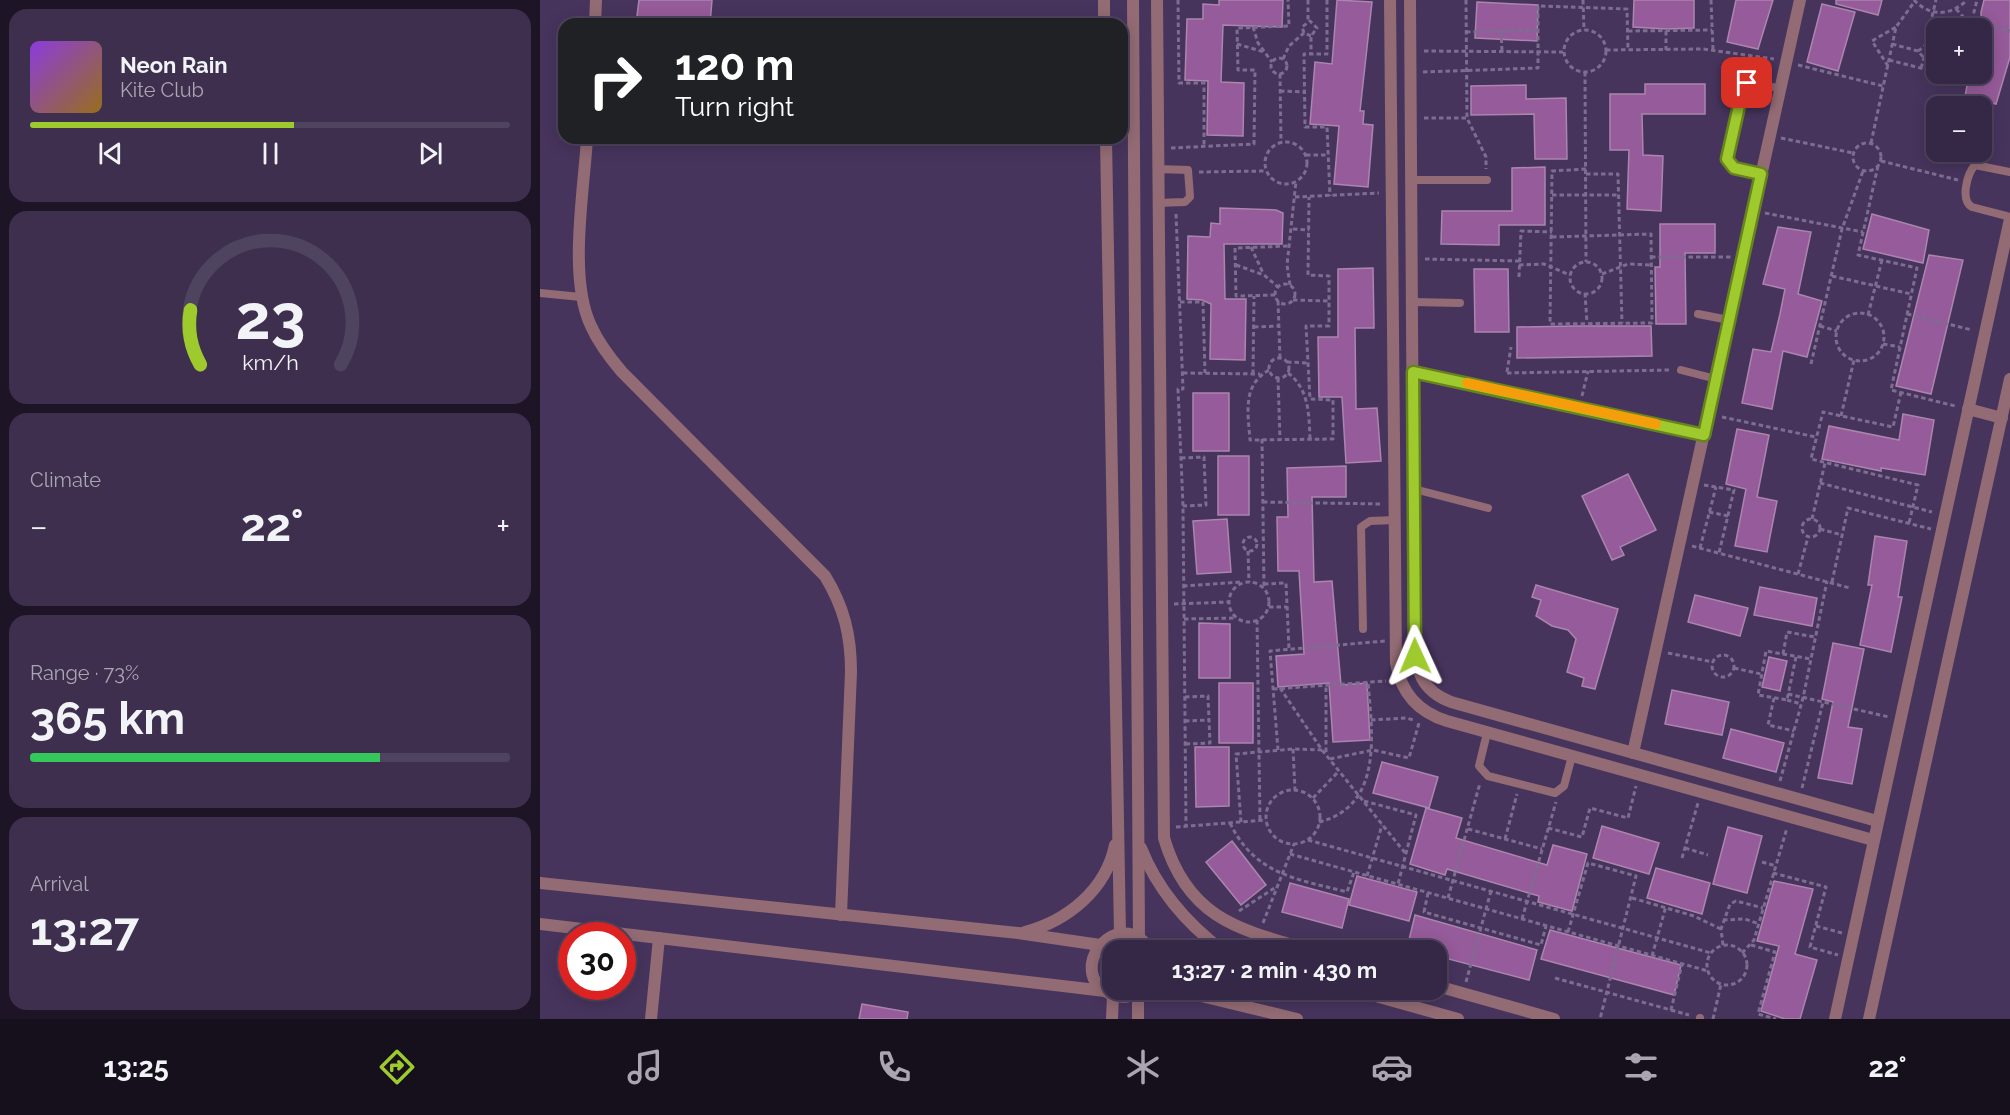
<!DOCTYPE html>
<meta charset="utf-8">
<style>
body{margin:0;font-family:Raleway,sans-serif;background:#3d2f4d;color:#f1f3f6;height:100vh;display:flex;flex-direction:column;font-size:22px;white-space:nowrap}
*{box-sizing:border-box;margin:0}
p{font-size:20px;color:#aaa5b3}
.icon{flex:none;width:33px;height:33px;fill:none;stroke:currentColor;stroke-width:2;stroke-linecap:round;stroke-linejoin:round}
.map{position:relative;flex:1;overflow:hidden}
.drawer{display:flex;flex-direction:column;gap:9px;padding:9px;background:#1d1526;width:540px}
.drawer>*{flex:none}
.banner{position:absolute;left:18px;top:18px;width:570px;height:126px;border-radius:18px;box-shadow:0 3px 15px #0003,0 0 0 2px #4f445f;background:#202124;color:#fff;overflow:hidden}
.tools{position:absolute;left:1386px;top:18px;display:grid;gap:12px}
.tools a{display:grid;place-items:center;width:66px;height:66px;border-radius:12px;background:#352746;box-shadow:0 3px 15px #0003,0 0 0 2px #4f445f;font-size:30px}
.speed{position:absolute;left:18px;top:922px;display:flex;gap:12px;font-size:30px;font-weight:700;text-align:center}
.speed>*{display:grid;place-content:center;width:78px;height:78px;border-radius:50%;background:#352746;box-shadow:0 3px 15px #0003,0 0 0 2px #4f445f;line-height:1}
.speed .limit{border:9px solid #d22;background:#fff;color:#111}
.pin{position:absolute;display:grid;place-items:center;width:51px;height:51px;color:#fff;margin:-26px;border-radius:12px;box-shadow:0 3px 9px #0006}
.me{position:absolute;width:66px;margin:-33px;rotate:359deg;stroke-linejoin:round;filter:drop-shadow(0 0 4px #0008)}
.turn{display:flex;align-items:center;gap:21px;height:126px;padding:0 18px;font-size:27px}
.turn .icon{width:78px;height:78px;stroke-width:2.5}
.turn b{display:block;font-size:42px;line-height:51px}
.big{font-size:45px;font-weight:700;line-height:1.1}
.drawer .widget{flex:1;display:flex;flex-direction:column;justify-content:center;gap:9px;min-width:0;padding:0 21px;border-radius:18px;background:#3d2f4d}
.drawer .dial{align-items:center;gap:0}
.dial svg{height:156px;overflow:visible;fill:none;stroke:#4f445f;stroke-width:7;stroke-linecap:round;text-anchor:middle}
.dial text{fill:#f1f3f6;stroke:none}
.song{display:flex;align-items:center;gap:18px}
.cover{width:72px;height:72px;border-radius:9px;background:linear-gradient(135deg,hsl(270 70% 55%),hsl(40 70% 35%))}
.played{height:6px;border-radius:3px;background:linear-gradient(90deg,#9eca2e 55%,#4f445f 55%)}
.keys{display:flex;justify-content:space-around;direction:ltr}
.heat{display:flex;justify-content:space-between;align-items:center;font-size:33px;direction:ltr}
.charge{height:9px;border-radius:4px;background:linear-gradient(90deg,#34c759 73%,#4f445f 0)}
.trip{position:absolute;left:562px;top:940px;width:345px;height:60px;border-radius:18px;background:#352746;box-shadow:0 3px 15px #0003,0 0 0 2px #4f445f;font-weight:700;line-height:60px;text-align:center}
.tabs{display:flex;height:96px;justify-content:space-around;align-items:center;background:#15101c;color:#aaa5b3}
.tabs .icon{width:42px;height:42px}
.tabs .on{color:#9eca2e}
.tabs b{font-size:27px;color:#f1f3f6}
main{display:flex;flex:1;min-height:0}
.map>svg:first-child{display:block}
.building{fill:#965b9a;stroke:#ab85ad;stroke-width:1.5}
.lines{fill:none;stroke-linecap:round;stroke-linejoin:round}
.path{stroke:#7d6d90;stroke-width:3;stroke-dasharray:4.5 3;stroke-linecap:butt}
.service{stroke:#936b74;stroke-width:8}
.minor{stroke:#936b74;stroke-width:12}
.tertiary{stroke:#936b74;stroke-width:12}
.route-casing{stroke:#67831e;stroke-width:15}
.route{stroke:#9eca2e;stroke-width:10}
.slow{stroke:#f59e0b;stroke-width:10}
</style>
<main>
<section class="drawer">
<div class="widget">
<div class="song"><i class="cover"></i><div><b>Neon Rain</b><p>Kite Club</p></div></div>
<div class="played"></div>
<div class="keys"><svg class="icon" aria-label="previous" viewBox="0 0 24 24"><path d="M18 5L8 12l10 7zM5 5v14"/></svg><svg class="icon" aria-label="pause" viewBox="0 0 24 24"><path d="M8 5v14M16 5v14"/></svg><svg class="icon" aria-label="next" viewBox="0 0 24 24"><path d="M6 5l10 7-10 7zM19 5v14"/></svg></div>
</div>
<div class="widget dial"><svg viewBox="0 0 100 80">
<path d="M14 69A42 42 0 1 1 86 69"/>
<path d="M14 69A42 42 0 0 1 9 41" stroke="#9eca2e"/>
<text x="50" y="56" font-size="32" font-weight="700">23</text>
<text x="50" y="72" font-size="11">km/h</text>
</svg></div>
<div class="widget"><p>Climate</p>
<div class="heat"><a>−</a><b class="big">22°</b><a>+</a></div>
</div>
<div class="widget"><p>Range · 73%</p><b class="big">365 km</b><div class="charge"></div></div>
<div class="widget"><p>Arrival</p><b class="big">13:27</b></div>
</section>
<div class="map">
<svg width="1470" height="1019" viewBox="0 0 1470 1019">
<rect width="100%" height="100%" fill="#47345d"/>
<g class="building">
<polygon points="99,0 172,0 170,24 96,24"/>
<polygon points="679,0 743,0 742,27 683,25 681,82 704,83 703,136 667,135 668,81 645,80 647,19 663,19 663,4 679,5"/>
<polygon points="797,0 832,2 820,111 824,111 823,124 833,125 828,187 794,184 799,126 770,124 775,62 792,64"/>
<polygon points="1094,0 1154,0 1154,28 1126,29 1093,27"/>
<polygon points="1196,0 1233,0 1218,49 1187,42"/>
<polygon points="1296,0 1342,0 1338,15 1296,4"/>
<polygon points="1444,0 1470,0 1470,57 1456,104 1425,97 1429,74 1442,74 1441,12"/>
<polygon points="937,2 998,5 997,41 935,38"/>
<polygon points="1282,4 1315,12 1298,71 1267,62"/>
<polygon points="1105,84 1165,84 1165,114 1102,114 1103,155 1123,156 1121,211 1087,209 1089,150 1070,150 1070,94 1105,94"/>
<polygon points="986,85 986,99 1026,98 1027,159 995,159 994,114 931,115 931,86"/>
<polygon points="1005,167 1005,225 959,225 959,245 901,244 902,211 972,211 972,168"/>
<polygon points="680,208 736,210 743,213 742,244 684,244 685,299 706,299 705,360 670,359 671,304 662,300 647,299 648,236 670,237 671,223 680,224"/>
<polygon points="1332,214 1389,230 1383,263 1323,249"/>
<polygon points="1120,224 1175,224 1175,253 1145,253 1146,324 1116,324 1115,267 1120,267"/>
<polygon points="1238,227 1271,232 1258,294 1282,301 1267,357 1243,351 1232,409 1202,403 1213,349 1231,352 1240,314 1245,289 1223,284"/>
<polygon points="1389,255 1423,260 1391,394 1356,386"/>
<polygon points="833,268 834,328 815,328 816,409 837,408 841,461 806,463 802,397 779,397 778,337 798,337 798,269"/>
<polygon points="934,269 968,269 969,332 935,332"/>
<polygon points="1036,326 1111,326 1112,356 977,358 977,327"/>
<rect x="653" y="393" width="36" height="58"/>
<polygon points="1363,414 1394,420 1385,475 1341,468 1341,471 1282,459 1289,426 1359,440"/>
<polygon points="1197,429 1229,435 1217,497 1237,501 1227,552 1195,546 1206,489 1186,484"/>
<rect x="678" y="456" width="31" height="59"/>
<polygon points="806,466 806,497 772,497 774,582 792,581 801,685 827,683 830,740 793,742 789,683 738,687 736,656 764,654 759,571 738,571 737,517 748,517 747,468"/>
<polygon points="1088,474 1116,530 1080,547 1084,555 1072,560 1042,496"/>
<polygon points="687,519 691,572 657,574 653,521"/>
<polygon points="1335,536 1367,541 1358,597 1362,597 1351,652 1320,645 1332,585 1328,585"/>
<polygon points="996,585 1078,609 1055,689 1042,686 1044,678 1027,672 1036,639 1028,630 1012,626 996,616 1001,600 992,597"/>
<polygon points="1220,587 1277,598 1272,626 1214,615"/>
<polygon points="1155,595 1208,608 1200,636 1148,622"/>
<polygon points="659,623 690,624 690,678 659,678"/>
<polygon points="1293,643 1324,649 1308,727 1322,729 1312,784 1278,778 1293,702 1282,699"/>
<polygon points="1229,657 1247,661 1240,691 1222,687"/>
<rect x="679" y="683" width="34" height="60"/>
<polygon points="1132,690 1189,702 1182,735 1125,724"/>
<polygon points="1191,729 1244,743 1236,772 1183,758"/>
<polygon points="655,747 689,747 689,806 656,807"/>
<polygon points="842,762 898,777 889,808 833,793"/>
<polygon points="886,808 922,818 916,838 1007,865 1013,845 1047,854 1032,911 998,902 999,896 907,869 905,875 870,864"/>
<polygon points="1062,826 1119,843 1109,874 1053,858"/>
<polygon points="1188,827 1222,836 1207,893 1173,884"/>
<polygon points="692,841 726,885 701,905 666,862"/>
<polygon points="1116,868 1170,883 1162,914 1107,898"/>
<polygon points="817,876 877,892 869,921 809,905"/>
<polygon points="1234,881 1273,889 1255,954 1277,960 1260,1019 1245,1019 1221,1011 1239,946 1217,941"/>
<polygon points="750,883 809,899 802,928 742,912"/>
<polygon points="875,915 997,950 989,980 897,956 897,951 867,948"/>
<polygon points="1010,930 1141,965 1134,995 1001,959"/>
<polygon points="322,1004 368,1012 367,1019 319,1019"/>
</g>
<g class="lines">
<g class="path">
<polyline points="638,0 639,83 664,83 664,147"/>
<polyline points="768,0 768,21"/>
<polyline points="787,0 787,54 764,54 765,127 787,127 790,196"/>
<polyline points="926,0 927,118 946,157 946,169"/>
<polyline points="1043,0 1044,30"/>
<polyline points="1171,0 1173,49"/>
<path d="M 1374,0 C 1390,17 1411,16 1427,0"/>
<polyline points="1416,9 1431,25"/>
<polyline points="1432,21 1470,31"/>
<polyline points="713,27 718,43 732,62"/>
<polyline points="1430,28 1437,0"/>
<circle cx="1045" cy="51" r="21"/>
<polyline points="1388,30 1396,32"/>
<polyline points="961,31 962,51"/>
<polyline points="1088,31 1172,30"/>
<polyline points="1126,31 1126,50"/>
<polyline points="926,32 998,30"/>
<polyline points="771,36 764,33 762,27 770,21 777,28 771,36 771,54"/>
<polyline points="697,44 724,52"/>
<polyline points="1352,44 1378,51"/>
<polyline points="1385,46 1396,0"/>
<polyline points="1066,50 1163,49 1234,59"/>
<polyline points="884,51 1023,52"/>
<circle cx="739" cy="66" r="8"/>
<polyline points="743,59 749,46 764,33"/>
<polyline points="1349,60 1396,72"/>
<polyline points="1258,65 1343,86"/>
<polyline points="1348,66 1332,41 1356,27"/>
<polyline points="1381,68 1384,58 1389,54 1385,46 1378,51 1384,58"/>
<polyline points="883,72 998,68 998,6 1087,9 1088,50"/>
<polyline points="1045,72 1046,262"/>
<polyline points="740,74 741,142"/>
<polyline points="1404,74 1417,77 1418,74"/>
<polyline points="740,91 765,92"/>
<polyline points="884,118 927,118"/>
<polyline points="1241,138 1313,153"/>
<circle cx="746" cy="163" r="21"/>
<circle cx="1327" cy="157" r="14"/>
<polyline points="1331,143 1356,27 1375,1"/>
<polyline points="631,148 714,144 715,70 698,70 697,28 749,26 748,0"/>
<polyline points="766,155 788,155"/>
<polyline points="1341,161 1418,180"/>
<polyline points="1338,166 1318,255 1377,268 1351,390 1415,406"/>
<polyline points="659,172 726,171"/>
<polyline points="1046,174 1078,174 1082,323"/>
<polyline points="1012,195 1079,195"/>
<polyline points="755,197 839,193"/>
<polyline points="1225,213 1323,232"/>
<polyline points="636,214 643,389 638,389 643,506 646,826"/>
<polyline points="753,229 769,230"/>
<polyline points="1012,237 1111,234 1112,323 1010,324 1012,171 1046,169"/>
<polyline points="711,247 723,273"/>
<polyline points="1111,257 1192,257"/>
<polyline points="885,259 980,261"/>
<circle cx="1046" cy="278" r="16"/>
<polyline points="696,265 724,275 738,287"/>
<polyline points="979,265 1004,264 1030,275"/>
<polyline points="1062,274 1088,264 1111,265"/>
<polyline points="1292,276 1371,294"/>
<polyline points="979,277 981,231 1012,232"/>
<circle cx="745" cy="294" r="10"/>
<polyline points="750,285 747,265 756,181"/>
<polyline points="1045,293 1047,323"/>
<polyline points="735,295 696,296 695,248 750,246"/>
<polyline points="753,300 789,301"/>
<polyline points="738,301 740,359"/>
<polyline points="640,302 663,302 665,373"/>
<circle cx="1320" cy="337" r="24"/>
<polyline points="1367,314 1432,330"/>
<polyline points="1328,315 1342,260"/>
<polyline points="1280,326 1297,331"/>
<polyline points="714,327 739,326"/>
<polyline points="1343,344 1360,347"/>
<circle cx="739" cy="368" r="10"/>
<polyline points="747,362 768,363"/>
<polyline points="1271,364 1302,229 1323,171"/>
<path d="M 729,370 C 702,385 708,413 710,440 L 793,439 L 793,400 L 770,399 L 766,326 L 789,326 L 789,276 L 768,275 L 769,197"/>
<polyline points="967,372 971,347"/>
<polyline points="643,373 720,374"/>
<path d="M 748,373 C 769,389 769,414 770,439"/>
<polyline points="967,373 1131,370"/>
<polyline points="713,374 714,296"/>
<polyline points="738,378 740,439"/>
<polyline points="1361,392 1353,427 1283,412 1271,459 1378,485 1369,523"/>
<polyline points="1042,396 1048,371"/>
<polyline points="1301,416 1314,360"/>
<polyline points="1182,417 1276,437"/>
<polyline points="722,439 724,588"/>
<polyline points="641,458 664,457 666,505 643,506"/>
<polyline points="1280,483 1392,512"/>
<polyline points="1164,485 1194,490 1179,553"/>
<polyline points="723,502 841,504"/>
<polyline points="1169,512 1188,516"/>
<polyline points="1272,519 1285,463"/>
<circle cx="1271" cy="528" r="9"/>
<polyline points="1280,529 1302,535"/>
<circle cx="710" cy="544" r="7"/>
<polyline points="1152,546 1310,588"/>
<polyline points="1160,548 1176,487"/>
<polyline points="708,551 709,582"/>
<polyline points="1258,574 1268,537"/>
<circle cx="709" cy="602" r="20"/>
<polyline points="1292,582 1308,508 1391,529"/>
<polyline points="724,584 746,583 749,649"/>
<polyline points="643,586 701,582"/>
<polyline points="634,604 689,602"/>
<polyline points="729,607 747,607"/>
<polyline points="644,619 696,618"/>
<polyline points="717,620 720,821"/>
<polyline points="1128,653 1173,662"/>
<polyline points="1243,654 1247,632 1275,637"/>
<circle cx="1183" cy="666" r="11"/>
<polyline points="1256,657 1247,700 1218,695 1226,651 1271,659"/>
<polyline points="1194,668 1221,674"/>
<polyline points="740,688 782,750 866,854"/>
<polyline points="733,689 846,681"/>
<polyline points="1248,694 1349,717"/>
<polyline points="645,697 668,696 670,743 645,744"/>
<polyline points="1234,698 1228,725 1254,731"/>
<polyline points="1247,700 1261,704"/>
<polyline points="831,720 866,718 874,720"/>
<polyline points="645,721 669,720"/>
<polyline points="753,749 755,790"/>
<polyline points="738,750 730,651 845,641"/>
<polyline points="786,752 786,685"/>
<polyline points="790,759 833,750 869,758 879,723"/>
<polyline points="1240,781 1263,698 1287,581"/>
<polyline points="1262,788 1283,702"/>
<circle cx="753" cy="817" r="27"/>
<polyline points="773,798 799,771"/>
<polyline points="824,801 876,815 858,884"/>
<polyline points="701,822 696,754 753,749 782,750"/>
<path d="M 779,822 C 844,806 832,732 828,682"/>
<path d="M 690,823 C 715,875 757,879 807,892 L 814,872"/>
<polyline points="636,827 726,820"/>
<polyline points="1008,828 1042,837 1050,808 1088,818 1096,786"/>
<polyline points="928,829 1002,849"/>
<polyline points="965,839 977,794"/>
<polyline points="768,840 1171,953"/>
<polyline points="1145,848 1168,855"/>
<polyline points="750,854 1168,971"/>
<polyline points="1142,858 1158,803"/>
<polyline points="1222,862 1236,866"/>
<polyline points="1233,873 1286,887 1270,947 1298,955"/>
<polyline points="827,876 842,825"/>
<polyline points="888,893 884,912 1001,945 1006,926"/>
<polyline points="908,898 940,783"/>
<polyline points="1092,898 1154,916 1181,929"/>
<polyline points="699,911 736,887"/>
<polyline points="982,919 1016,802"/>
<polyline points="1183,920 1205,919 1219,924"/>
<polyline points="723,923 754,844"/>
<polyline points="1276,926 1302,933"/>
<polyline points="1028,932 1048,863 1096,876 1060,1019"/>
<polyline points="1183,945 1181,929 1190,904 1196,901 1223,908"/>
<polyline points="1211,945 1235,952 1218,1014 1236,1019"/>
<circle cx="1187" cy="965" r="20"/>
<polyline points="1202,953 1214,940 1247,828"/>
<polyline points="1112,956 1126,906"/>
<polyline points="1015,978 1131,1010 1142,964"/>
<polyline points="926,982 951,891"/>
<polyline points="1131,1010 1149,1015"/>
<polyline points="1173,1019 1181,984"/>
</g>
<g class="service">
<polyline points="617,169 648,170 650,197 645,202 617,203"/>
<path d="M 1470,172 L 1435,165 C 1427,174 1420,200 1432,207 L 1470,217"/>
<polyline points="1221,174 1191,166 1187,156 1205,85 1213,82 1240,89"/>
<polyline points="872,180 947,180"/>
<polyline points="0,293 41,297"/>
<polyline points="873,302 920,303"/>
<polyline points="1158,314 1189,320"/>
<polyline points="1141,370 1176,379"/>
<polyline points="874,489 948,508"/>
<polyline points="823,629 821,527 830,521 856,520"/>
<polyline points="947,733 939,766 948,776 1015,793 1024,786 1032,756"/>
<polyline points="1160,1019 1160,1018"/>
</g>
<g class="minor">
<path d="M 617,0 L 624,838 C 648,920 701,930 774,951"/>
<path d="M 850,0 L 856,663 C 861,693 878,712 907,721 L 1333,840"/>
<path d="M 870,0 L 874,642 C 875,670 882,691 911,702 L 1337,821"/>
<polyline points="55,24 56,0"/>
<path d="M 47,138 C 44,191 28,278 51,326 C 59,344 70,358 82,372 L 285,576 C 304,607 311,635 311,672 L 301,915"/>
<polyline points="873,372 1164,435"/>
<polyline points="1428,409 1462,418"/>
<polyline points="1093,753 1260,0"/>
<polyline points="897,986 1014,1019"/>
<polyline points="111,1019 119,938"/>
<polyline points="1295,1019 1470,219"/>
<polyline points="1329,1019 1470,379"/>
</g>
<g class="tertiary">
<polyline points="564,0 564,24"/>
<polyline points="593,0 599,939"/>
<polyline points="566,138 580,934"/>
<path d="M 601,848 C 618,891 646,923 683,951"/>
<polyline points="0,883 478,933 560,945"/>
<polyline points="0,924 565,991"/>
<path d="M 485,932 C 527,921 566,890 575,845"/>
<polyline points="609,947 649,951"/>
<path d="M 602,990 C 593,997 581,999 571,994 C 521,972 580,901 611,951"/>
<polyline points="636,990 757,1019"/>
<polyline points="814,990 918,1019"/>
<polyline points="572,1019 573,995"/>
<polyline points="598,1019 598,993"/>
</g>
</g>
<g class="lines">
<defs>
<polyline id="route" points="875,656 873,372 1164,435 1221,174 1194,168 1187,159 1203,88 1207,83"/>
</defs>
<use href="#route" class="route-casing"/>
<use href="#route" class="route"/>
<polyline class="slow" points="927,383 1116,424"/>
</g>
</svg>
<div class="tools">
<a>+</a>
<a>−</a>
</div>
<div class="speed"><div class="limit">30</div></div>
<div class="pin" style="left:1207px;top:83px;background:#d93025"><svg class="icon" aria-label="arrive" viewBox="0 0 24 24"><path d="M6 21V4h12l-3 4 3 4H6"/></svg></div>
<svg class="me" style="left:875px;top:656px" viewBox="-20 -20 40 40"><path d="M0-17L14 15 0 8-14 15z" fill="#9eca2e" stroke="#fff" stroke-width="4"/></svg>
<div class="trip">13:27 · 2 min · 430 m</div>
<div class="banner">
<div class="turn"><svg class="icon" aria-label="right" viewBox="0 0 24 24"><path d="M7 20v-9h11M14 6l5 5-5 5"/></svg><div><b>120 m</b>Turn right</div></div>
</div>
</div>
</main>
<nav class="tabs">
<b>13:25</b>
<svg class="icon on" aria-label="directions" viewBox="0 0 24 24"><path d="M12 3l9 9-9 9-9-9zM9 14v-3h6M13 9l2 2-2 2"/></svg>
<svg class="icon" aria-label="music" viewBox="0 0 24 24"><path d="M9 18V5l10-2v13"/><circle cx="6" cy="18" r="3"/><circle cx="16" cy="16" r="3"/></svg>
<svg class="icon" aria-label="phone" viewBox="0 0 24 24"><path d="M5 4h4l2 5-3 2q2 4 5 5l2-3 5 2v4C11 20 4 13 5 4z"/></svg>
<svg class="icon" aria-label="climate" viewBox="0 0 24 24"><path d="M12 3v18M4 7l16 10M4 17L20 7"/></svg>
<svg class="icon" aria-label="car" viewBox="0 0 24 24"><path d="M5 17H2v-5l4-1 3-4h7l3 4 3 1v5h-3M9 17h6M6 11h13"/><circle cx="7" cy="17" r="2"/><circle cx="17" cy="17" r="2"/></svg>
<svg class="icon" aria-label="filters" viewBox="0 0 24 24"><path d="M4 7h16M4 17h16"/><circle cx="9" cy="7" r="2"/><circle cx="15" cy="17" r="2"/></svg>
<b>22°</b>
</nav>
